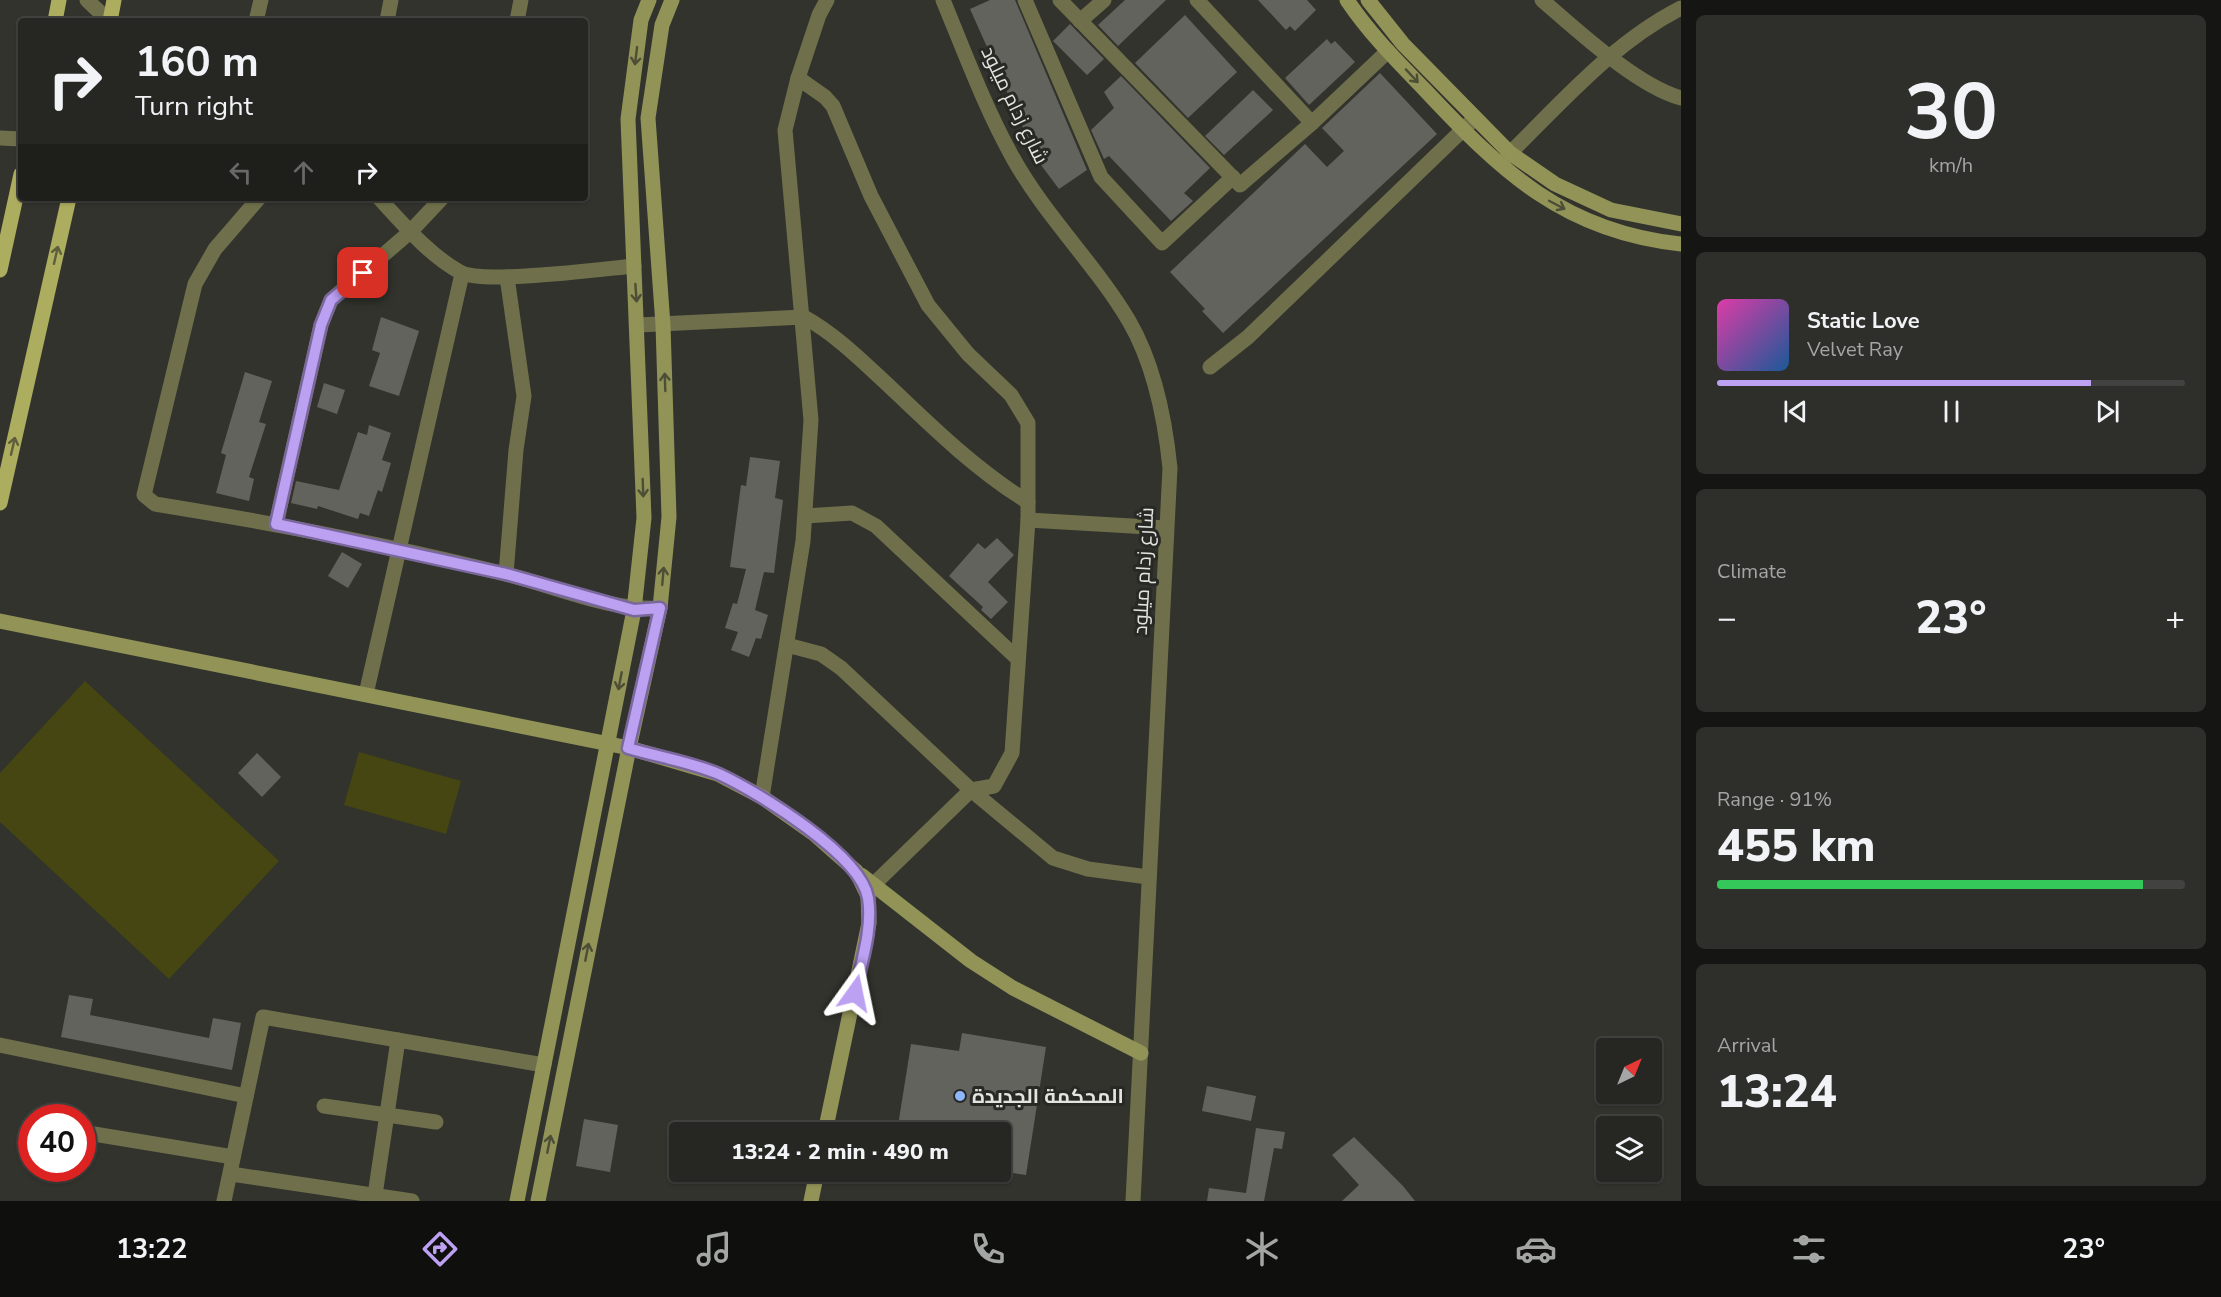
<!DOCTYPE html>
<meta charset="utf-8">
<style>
body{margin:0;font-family:"Nunito Sans",Cairo,sans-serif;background:#2e2e2a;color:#f1f3f6;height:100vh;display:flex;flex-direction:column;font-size:22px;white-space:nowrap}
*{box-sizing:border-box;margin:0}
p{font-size:20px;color:#a4a5a5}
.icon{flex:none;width:33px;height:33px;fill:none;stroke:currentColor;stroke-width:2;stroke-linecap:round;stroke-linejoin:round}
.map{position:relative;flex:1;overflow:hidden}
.drawer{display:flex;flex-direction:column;gap:15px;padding:15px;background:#151513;width:540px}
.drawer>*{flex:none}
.guide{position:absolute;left:18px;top:18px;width:570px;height:183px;border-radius:6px;box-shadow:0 2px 4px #0004,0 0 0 2px #424340;background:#262622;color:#f1f3f6;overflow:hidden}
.needle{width:39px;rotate:43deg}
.buttons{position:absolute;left:1596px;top:1038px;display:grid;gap:12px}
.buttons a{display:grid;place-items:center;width:66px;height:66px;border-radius:6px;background:#262622;box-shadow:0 2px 4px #0004,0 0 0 2px #424340;font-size:30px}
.speed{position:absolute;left:18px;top:1104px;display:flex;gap:12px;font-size:30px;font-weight:700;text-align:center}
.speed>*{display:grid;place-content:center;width:78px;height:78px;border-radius:50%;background:#262622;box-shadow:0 2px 4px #0004,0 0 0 2px #424340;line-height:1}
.speed .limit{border:9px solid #d22;background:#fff;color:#111}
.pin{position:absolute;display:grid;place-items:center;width:51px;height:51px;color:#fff;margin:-26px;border-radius:12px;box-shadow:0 3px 9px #0006}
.me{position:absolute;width:66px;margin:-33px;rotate:12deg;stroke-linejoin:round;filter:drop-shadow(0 0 4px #0008)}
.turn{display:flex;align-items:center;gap:21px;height:126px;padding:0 18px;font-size:27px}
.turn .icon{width:78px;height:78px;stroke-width:2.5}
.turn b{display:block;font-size:42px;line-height:51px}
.lanes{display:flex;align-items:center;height:57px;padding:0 18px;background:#0003;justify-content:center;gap:30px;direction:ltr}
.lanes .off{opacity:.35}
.big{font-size:45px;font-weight:800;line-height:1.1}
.drawer .widget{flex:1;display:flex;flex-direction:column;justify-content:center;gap:9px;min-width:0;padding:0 21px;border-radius:9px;background:#2e2e2a}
.drawer .dial{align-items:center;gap:0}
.dial b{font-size:78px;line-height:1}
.song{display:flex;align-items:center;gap:18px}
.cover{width:72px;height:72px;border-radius:9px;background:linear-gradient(135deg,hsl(320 70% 55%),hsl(210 70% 35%))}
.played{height:6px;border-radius:3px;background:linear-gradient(90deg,#bca0f2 80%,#424340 80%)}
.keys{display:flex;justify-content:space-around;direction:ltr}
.heat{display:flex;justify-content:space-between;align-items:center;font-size:33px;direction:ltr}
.charge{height:9px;border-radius:4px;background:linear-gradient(90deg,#34c759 91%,#424340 0)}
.trip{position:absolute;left:669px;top:1122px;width:342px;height:60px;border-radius:6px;background:#262622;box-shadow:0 2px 4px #0004,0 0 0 2px #424340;font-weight:800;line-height:60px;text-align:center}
.menu{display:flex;height:96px;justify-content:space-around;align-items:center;background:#0f0f0e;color:#a4a5a5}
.menu .icon{width:42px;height:42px}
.menu .on{color:#bca0f2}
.menu b{font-size:27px;color:#f1f3f6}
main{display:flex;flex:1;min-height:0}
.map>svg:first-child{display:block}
.green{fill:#454612}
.building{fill:#62635d}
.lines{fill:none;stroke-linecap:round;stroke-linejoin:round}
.street{stroke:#6f704b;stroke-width:15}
.secondary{stroke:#919357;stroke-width:15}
.primary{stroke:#acad5e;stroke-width:15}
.oneway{stroke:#4d4e36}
.oneway2{stroke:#5d5e3b}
.route-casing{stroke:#7a689d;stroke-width:15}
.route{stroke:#bca0f2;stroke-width:10}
.poi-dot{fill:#8eb8fd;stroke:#282924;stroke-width:2}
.labels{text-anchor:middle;stroke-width:6;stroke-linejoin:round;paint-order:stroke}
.street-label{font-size:20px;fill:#e3e4e0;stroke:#282924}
.poi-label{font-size:20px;font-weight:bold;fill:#e3e4e0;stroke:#282924;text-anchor:start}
</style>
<main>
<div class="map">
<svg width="1681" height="1201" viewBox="0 0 1681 1201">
<rect width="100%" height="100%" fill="#32332d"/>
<g class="green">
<polygon points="85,681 279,861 169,979 0,822 0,773"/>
<polygon points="359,752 461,781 446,834 344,805"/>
</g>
<g class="building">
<polygon points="990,0 1015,0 1087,170 1059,189 1038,161 970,9"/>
<polygon points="1125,0 1166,0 1118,46 1098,25"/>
<polygon points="1258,0 1307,0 1316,10 1295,31 1290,26 1286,30"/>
<polygon points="1185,15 1237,72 1188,118 1135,63"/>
<polygon points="1070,24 1104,59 1087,75 1053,41"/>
<polygon points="1327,39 1331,44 1335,41 1355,62 1309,105 1285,78"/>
<polygon points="1380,73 1437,134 1223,333 1202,311 1205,309 1170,272 1305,144 1327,167 1344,151 1322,128"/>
<polygon points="1121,76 1210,168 1184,193 1193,201 1171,221 1109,156 1104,159 1091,130 1114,108 1104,92"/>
<polygon points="1253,90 1273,110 1224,155 1205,136"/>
<polygon points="381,317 419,331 399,396 369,386 380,353 372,350"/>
<polygon points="245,372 272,381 259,422 266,424 249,477 254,479 249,501 216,493 226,455 221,453"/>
<polygon points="324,383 345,390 337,414 317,407"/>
<polygon points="369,425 391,433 382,460 391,463 382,492 378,490 369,516 360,513 358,519 318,506 317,509 291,503 296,481 339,490 358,432 367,435"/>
<polygon points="750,457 780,461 775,498 783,500 774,573 764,572 755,610 768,615 761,639 756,638 749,657 731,650 738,632 725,628 733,603 737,604 746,569 730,567 741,485 746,486"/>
<polygon points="997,538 1014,555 988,582 1008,602 991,619 981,610 983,607 949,576 978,543 985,549"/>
<polygon points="342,552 362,564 348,588 328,576"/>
<polygon points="257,753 281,777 262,797 238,773"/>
<polygon points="69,995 93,999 90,1015 209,1038 213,1018 241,1023 232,1070 61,1037"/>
<polygon points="962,1033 1046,1047 1026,1175 1000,1171 1000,1132 897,1132 911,1044 959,1051"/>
<polygon points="1207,1086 1256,1096 1251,1121 1202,1111"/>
<polygon points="584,1119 618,1125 610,1172 576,1166"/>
<polygon points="1256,1128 1285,1132 1282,1149 1274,1148 1264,1201 1207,1201 1209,1188 1246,1193"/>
<polygon points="1354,1137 1403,1186 1415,1201 1342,1201 1359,1185 1332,1155"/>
</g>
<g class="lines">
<g class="street">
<polyline points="87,0 109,21"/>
<path d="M 943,0 C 965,53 985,108 1013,158 C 1045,216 1096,265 1129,321 C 1154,364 1165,419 1170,468 L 1133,1201"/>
<polyline points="1025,0 1101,177 1162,243 1233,177"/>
<polyline points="1060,0 1240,185 1312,123 1388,51"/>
<polyline points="1197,0 1312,123"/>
<path d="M 1542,0 C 1578,31 1637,86 1681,98"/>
<polyline points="256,21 261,0"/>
<polyline points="387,21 391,0"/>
<polyline points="517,21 521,0"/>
<polyline points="1080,21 1104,0"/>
<polyline points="798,78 825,97 833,106 871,196 928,305 968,354 1011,395 1028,423 1028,520 1012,753 994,786 971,790 872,886"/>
<polyline points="0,138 21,139"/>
<path d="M 1503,162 L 1510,153 C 1563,101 1614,42 1681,8"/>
<path d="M 259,198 L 215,249 L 195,284 L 144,495 L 155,504 C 273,523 389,545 505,574 C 556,586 608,611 660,608"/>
<path d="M 379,198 C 403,224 429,255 460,272 C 482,285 602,269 634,266"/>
<path d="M 638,325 L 804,317 C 835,334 861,360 887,384 C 931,426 976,470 1028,502"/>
<polyline points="1210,367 1248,337 1475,118"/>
<polyline points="805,516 852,513 876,526 1018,659"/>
<polyline points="1028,520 1166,528"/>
<polyline points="276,524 321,325 331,300 410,232 442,198"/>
<polyline points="506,574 516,450 524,396 507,277"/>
<polyline points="787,645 821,654 841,668 971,790 1053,858 1088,869 1148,877"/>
<polyline points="366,694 462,274"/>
<polyline points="762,797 803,541 811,420 785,130 798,78 819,15 827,0"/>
<polyline points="0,1045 246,1096"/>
<polyline points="324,1106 436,1122"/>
<polyline points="82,1132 233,1157"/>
<polyline points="231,1174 412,1201"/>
<polyline points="375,1195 398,1040"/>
<polyline points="224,1201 263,1017 544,1065"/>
</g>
<g class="secondary">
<path d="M 1347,0 C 1369,33 1397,61 1425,90 C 1501,171 1564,232 1681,244"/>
<polyline points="1368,0 1403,44 1510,153 1555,184 1611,210 1681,224"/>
<polyline points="0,621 629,748 718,774 762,797 813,833 856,871 868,896 869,923 825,1132"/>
<polyline points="861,875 971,961 1013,988 1141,1053"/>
<polyline points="517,1201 634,610 644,518 628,119 641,20 649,0"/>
<polyline points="538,1201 629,748 660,608 669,517 663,325 648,118 662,25 672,0"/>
<polyline points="811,1201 817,1172"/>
</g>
<g class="primary">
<polyline points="55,21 59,0"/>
<polyline points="110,21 114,0"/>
<polyline points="0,270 21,174"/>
<polyline points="0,503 69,198"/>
</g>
</g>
<defs><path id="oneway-shaft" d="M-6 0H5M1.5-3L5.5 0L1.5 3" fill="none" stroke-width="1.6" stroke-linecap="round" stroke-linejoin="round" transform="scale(1.5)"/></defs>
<g class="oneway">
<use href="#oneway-shaft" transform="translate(636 56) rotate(97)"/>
<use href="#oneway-shaft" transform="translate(1412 76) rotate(47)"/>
<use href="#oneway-shaft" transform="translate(1557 205) rotate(28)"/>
<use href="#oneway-shaft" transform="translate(636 293) rotate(86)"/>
<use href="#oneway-shaft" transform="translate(665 382) rotate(-92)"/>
<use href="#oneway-shaft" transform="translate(643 488) rotate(88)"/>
<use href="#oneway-shaft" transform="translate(663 576) rotate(-85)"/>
<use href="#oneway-shaft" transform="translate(620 681) rotate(101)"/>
<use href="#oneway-shaft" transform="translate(587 952) rotate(-79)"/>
<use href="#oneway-shaft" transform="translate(549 1144) rotate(-79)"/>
</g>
<g class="oneway2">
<use href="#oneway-shaft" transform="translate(56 255) rotate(-77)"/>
<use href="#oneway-shaft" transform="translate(13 446) rotate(-77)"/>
</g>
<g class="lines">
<defs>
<path id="route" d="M 363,273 L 331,300 L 321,325 L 276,524 L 506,574 L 634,610 L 660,608 L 628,748 C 658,757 692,762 721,775 C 759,793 861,855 868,898 C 873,929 861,963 855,993"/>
</defs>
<use href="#route" class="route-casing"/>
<use href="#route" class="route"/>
</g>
<circle class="poi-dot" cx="960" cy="1096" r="6"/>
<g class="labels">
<g class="street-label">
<text transform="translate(1015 105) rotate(64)" y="7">شارع زدام ميلود</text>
<text transform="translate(1143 571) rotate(-87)" y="7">شارع زدام ميلود</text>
</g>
<g class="poi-label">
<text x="972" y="1103">المحكمة الجديدة</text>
</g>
</g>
</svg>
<div class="buttons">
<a><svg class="needle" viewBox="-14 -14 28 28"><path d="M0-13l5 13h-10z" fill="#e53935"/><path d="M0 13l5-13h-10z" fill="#a4a5a5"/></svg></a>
<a><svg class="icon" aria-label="layers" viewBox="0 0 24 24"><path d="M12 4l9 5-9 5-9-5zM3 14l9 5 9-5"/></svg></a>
</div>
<div class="speed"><div class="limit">40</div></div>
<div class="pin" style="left:363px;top:273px;background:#d93025"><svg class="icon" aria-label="arrive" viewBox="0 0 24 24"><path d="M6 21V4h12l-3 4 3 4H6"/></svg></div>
<svg class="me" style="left:855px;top:993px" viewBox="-20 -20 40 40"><path d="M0-17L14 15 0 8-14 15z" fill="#bca0f2" stroke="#fff" stroke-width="4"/></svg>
<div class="trip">13:24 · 2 min · 490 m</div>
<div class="guide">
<div class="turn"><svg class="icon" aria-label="right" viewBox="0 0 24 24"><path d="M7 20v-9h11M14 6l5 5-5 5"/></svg><div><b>160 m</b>Turn right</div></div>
<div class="lanes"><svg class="icon off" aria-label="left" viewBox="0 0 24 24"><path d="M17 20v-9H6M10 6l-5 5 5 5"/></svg><svg class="icon off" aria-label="ahead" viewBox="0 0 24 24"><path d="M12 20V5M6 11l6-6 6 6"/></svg><svg class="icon" aria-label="right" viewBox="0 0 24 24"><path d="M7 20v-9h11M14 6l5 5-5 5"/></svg></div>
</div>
</div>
<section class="drawer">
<div class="widget dial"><b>30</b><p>km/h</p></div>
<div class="widget">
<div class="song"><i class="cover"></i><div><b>Static Love</b><p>Velvet Ray</p></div></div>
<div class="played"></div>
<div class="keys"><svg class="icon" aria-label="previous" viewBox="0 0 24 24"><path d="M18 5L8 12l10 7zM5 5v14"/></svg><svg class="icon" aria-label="pause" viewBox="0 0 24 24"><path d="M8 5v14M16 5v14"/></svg><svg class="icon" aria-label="next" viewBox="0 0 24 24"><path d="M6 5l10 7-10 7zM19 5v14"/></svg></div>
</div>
<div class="widget"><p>Climate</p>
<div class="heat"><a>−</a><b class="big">23°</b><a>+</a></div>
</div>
<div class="widget"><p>Range · 91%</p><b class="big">455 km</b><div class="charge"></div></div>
<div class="widget"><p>Arrival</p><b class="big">13:24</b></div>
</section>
</main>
<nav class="menu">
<b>13:22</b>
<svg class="icon on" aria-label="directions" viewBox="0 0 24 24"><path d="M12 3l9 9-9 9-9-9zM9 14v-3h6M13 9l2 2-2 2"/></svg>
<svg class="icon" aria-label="music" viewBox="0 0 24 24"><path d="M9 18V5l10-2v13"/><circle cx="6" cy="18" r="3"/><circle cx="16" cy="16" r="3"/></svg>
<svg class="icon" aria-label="phone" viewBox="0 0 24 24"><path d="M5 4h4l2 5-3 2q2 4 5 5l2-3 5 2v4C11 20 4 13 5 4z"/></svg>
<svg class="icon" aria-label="climate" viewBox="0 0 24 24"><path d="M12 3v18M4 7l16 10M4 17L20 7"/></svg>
<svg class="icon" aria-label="car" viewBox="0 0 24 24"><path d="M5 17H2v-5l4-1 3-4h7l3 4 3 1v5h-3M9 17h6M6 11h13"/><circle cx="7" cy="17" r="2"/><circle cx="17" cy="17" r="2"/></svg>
<svg class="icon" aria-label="filters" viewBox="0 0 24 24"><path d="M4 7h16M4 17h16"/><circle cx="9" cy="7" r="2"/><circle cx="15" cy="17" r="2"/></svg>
<b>23°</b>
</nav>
